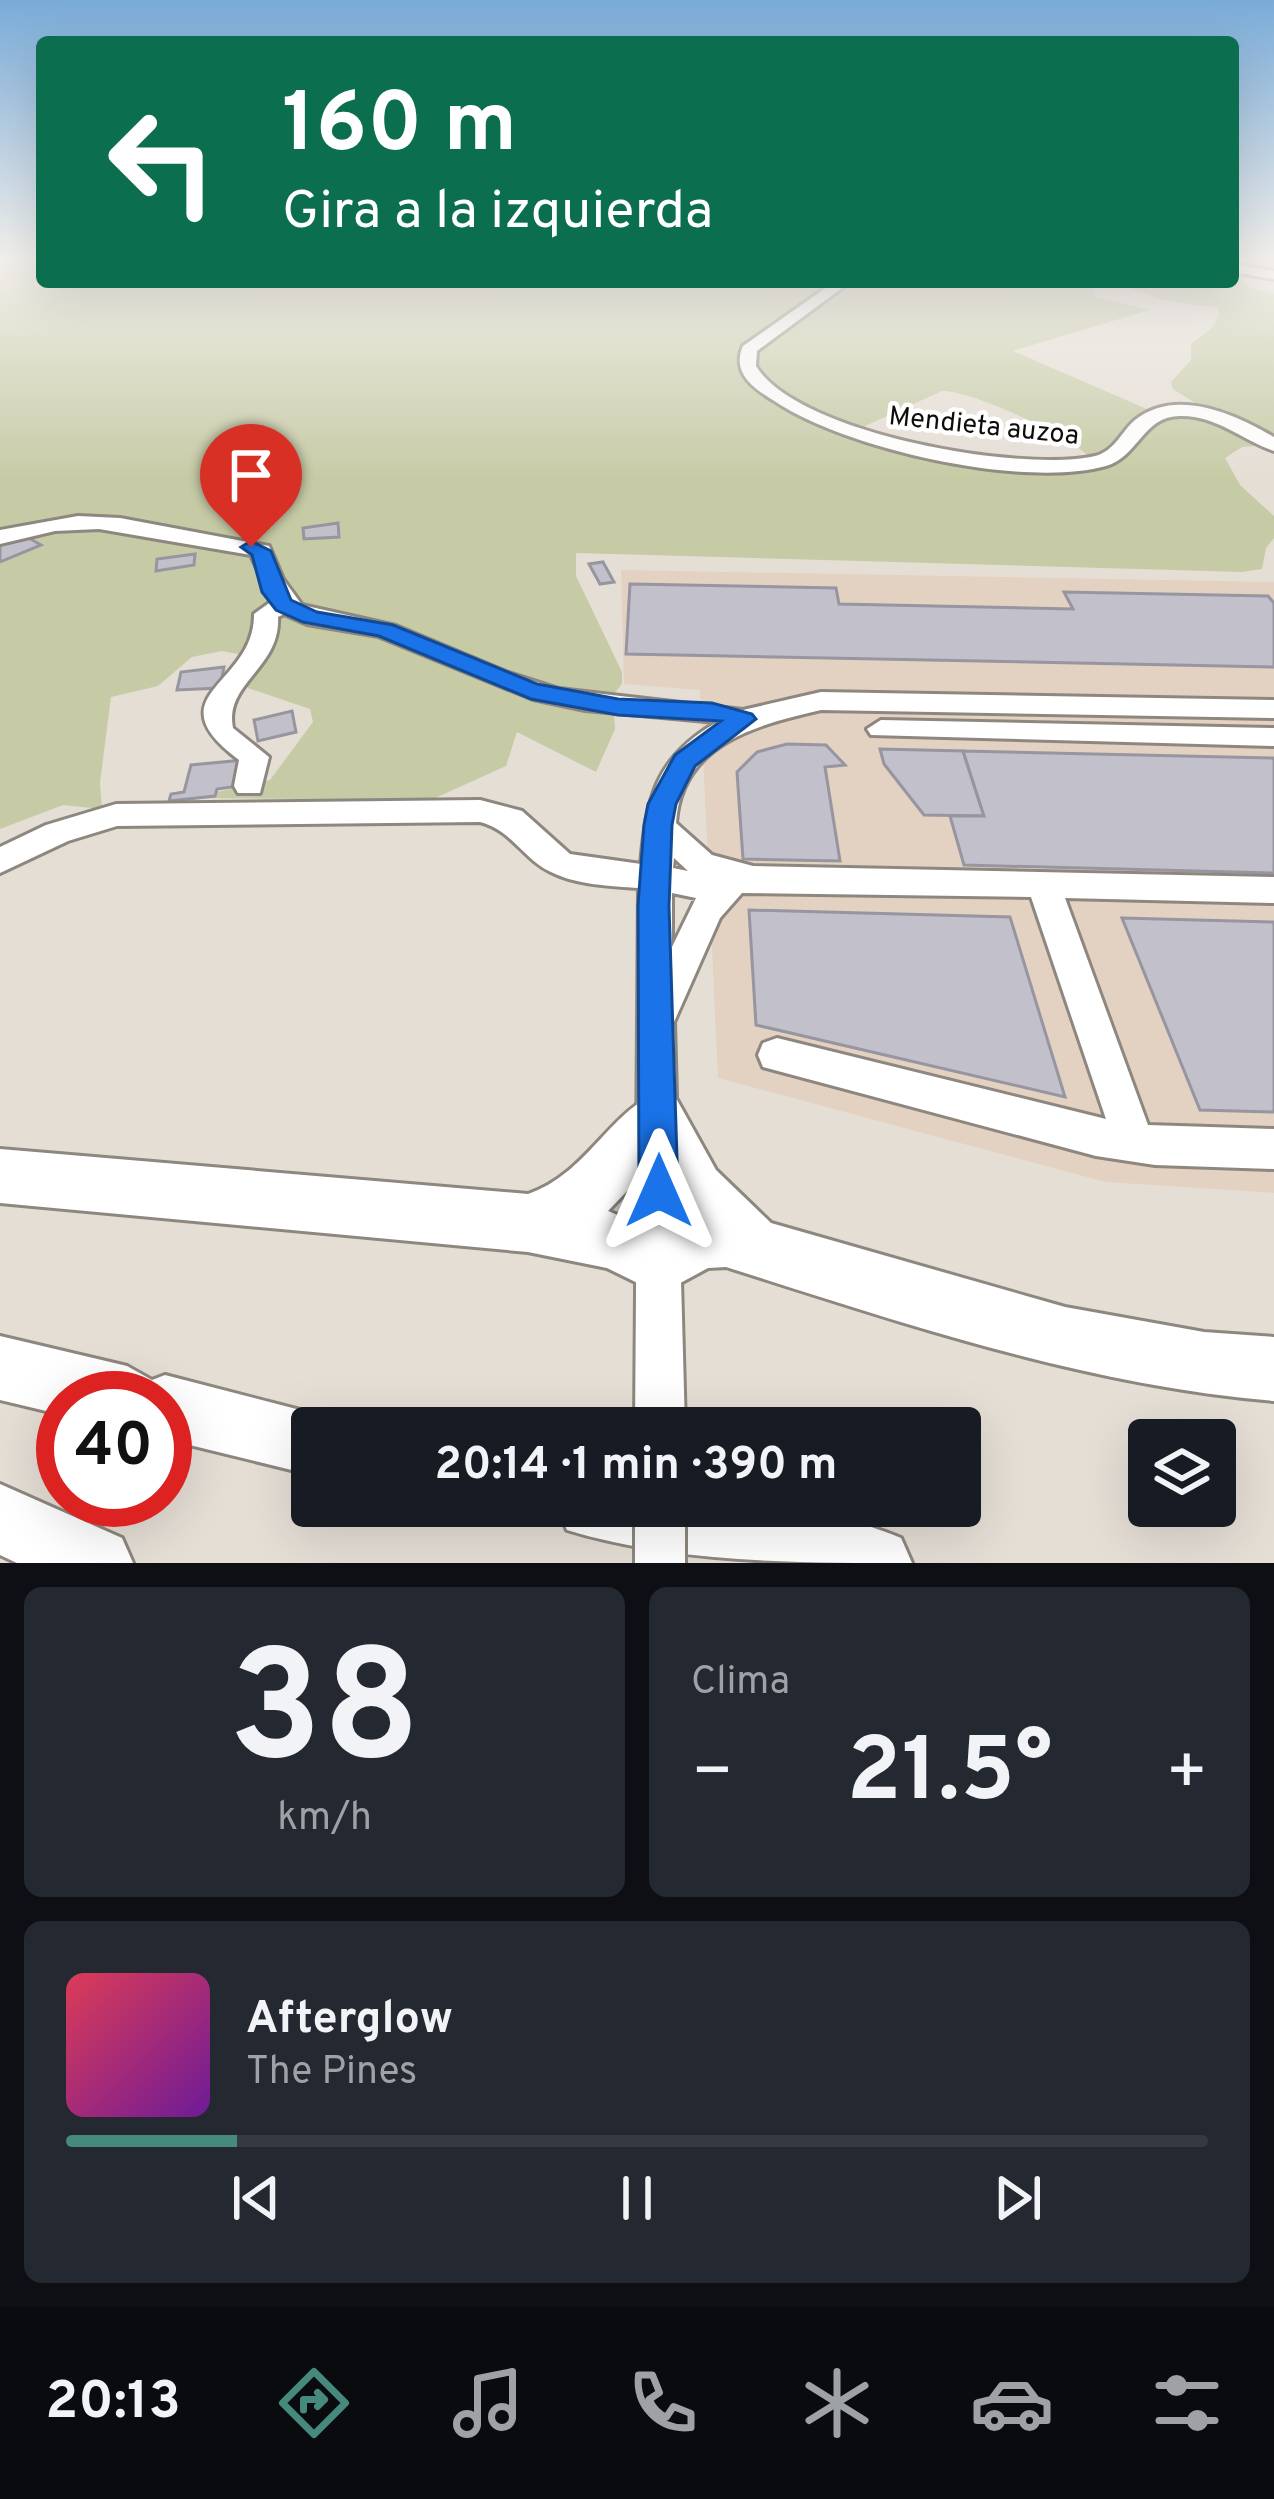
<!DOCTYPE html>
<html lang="es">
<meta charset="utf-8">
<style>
body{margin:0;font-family:Overpass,sans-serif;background:#242831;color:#f1f3f6;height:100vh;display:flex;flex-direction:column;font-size:45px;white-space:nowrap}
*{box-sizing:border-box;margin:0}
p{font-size:39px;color:#9ea1a6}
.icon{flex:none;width:66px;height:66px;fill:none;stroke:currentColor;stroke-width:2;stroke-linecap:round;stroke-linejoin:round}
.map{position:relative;height:1563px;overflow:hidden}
.sheet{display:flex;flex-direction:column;gap:24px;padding:24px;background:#0d0f14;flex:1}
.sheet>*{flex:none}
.guide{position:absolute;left:36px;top:36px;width:1203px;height:252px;border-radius:12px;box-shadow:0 12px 48px #0002;background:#0b6e4f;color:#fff;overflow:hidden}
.buttons{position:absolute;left:1128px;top:1419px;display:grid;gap:24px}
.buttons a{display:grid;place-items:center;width:108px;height:108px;border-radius:12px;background:#171b24;box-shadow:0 12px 48px #0002;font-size:60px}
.speed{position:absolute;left:36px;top:1371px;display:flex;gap:24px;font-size:60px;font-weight:700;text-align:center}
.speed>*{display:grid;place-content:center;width:156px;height:156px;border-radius:50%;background:#171b24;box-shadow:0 12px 48px #0002;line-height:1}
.speed .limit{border:18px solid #d22;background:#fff;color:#111}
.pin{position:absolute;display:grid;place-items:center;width:102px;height:102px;color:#fff;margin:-123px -51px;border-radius:50% 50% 50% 0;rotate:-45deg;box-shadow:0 0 12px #0007}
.pin .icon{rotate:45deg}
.me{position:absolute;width:132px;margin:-66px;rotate:0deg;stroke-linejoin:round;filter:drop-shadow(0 0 9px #0008)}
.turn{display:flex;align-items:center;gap:42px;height:252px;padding:0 48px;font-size:54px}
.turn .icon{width:156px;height:156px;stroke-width:2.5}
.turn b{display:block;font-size:84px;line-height:102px}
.big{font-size:90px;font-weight:700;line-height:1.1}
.sheet .tile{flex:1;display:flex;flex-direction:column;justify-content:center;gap:18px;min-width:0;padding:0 42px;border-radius:18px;background:#242831}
.sheet .dial{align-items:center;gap:0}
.dial b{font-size:156px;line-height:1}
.song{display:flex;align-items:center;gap:36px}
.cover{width:144px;height:144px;border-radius:18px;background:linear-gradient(135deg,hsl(350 70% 55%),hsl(280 70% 35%))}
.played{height:12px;border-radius:6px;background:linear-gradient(90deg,#46897d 15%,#363941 15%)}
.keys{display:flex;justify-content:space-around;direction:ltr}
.heat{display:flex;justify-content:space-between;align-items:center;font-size:66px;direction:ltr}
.sheet .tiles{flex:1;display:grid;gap:24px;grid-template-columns:1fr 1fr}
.tile:last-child{grid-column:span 2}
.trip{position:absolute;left:291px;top:1407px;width:690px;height:120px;border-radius:12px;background:#171b24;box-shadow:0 12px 48px #0002;font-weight:700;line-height:120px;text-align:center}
.dock{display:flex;height:192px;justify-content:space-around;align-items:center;background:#090b0e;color:#9ea1a6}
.dock .icon{width:84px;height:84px}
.dock .current{color:#46897d}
.dock b{font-size:54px;color:#f1f3f6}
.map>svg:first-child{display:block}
.industrial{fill:#e3d2c1}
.green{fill:#c6cba5;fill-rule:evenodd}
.building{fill:#c2c0cb;stroke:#97959f;stroke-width:3}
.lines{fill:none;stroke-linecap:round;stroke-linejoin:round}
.minor-casing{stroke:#8e877f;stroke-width:6}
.major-casing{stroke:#8e877f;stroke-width:6}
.minor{fill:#fff;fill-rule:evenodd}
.major{fill:#fff;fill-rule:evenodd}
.minor-bridge-casing{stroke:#8e877f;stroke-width:56;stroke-linecap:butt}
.minor-bridge{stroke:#fff;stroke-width:50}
.route{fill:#1a73e8;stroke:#114b97;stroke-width:3}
.labels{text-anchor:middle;stroke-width:9;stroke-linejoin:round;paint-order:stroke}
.far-street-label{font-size:27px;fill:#0f0d0a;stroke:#fff}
</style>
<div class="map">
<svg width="1274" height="1563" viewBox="0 0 1274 1563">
<rect width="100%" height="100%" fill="#e5ded5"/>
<polygon class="industrial" points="621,570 1274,582 1274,1193 1106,1182 718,1078 700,690 624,684"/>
<path class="green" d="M 0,261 L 42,261 L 42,282 L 904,282 L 908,288 L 912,282 L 1095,282 L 1094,296 L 1149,310 L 1013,351 L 1156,413 L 1208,411 L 1173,389 L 1171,382 L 1191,360 L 1191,344 L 1213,327 L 1220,314 L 1217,308 L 1159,299 L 1113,282 L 1233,282 L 1233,273 L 1251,288 L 1274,293 L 1274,444 L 1242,447 L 1225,458 L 1240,485 L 1274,516 L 1274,538 L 1266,548 L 1262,569 L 1242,572 L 576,553 L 576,576 L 622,672 L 622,684 L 613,695 L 615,729 L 596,772 L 517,732 L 506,766 L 415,807 L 308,799 L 191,798 L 270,780 L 313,722 L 310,709 L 248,688 L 238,654 L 222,651 L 192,657 L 158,686 L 111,697 L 100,783 L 102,809 L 63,805 L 0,829 ZM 942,391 C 971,390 1067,435 1088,456 C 1034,470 911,443 854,431 Z"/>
<g class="building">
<polygon points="338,523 339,537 304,539 303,528"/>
<polygon points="20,533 41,545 0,562 0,542"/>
<polygon points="195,554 194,565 156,571 157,559"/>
<polygon points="603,562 614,582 600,584 589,564"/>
<polygon points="630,584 836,588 839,604 1073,609 1064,592 1268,596 1274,603 1274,667 626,654"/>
<polygon points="224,667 220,688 177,690 181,672"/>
<polygon points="292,711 296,732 258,741 254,720"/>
<polygon points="787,744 826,745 845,765 825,767 840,861 743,859 737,772 757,752"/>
<polygon points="880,749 963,751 984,816 924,815 884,764"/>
<polygon points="963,751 1274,758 1274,873 964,865 950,816 984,816"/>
<polygon points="244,760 239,786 217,789 215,796 169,801 171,794 184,792 191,765"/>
<polygon points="749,910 1010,917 1065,1097 756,1025"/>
<polygon points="1122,918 1274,922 1274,1112 1200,1110"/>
</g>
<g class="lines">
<defs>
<g id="minor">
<polygon points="1233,264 1274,271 1274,279 1233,272"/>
<path d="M 834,282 L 850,282 L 757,351 L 756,366 C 797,434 1022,473 1095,456 C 1115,451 1121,432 1135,420 C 1176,387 1235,414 1274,437 L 1274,451 C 1242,440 1216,415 1180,416 C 1143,416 1138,457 1106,466 C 1023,489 847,449 776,402 C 754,389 731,373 743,346 Z"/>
<path d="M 78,516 L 120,518 L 269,546 L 283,579 L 302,605 L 396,626 L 506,672 L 559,689 L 743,710 L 821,692 L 1274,700 L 1274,718 L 821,710 C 756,725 681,744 676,823 L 712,855 L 753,866 L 1274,877 L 1274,903 L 1065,898 L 1148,1125 L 1274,1129 L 1274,1169 L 1155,1165 L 1096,1156 L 763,1067 L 758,1055 L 763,1043 L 777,1038 L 1106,1119 L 1031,897 L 742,893 L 720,918 L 674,1022 L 685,1428 L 635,1428 L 639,888 C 610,886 577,885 551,872 C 523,859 512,830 480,822 L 117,826 L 68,841 L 0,873 L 0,847 L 46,825 L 116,804 L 480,800 L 522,811 L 570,854 L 641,864 C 647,798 655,758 717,722 L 585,710 L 533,699 L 378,636 L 307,624 L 284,614 L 278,617 C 281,668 224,683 233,728 L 269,757 L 260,793 L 238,793 L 234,786 L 239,760 C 151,694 255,686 254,614 L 272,601 L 251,555 L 99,529 L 55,531 L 0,544 L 0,530 ZM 674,858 L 688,871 L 673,868 ZM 672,893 L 696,898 L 672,947 Z"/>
<polygon points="881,720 1274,728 1274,746 871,735 867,729"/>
</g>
<g id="major">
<path d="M 658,1093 L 677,1100 L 716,1170 L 771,1223 L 1065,1307 L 1204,1332 L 1274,1337 L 1274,1401 C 1084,1385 907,1324 726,1267 L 708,1268 L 660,1294 L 607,1268 L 528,1252 L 0,1203 L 0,1149 L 528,1194 C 587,1174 610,1111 658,1093 ZM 651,1166 L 684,1218 L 658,1232 L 608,1211 Z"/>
<polygon points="0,1336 127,1366 152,1380 165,1375 335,1419 339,1428 312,1428 312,1475 165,1439 165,1398 63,1398 63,1415 0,1400"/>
<polygon points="0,1484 122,1538 133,1563 17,1563 0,1555"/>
<path d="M 557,1506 C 670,1506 794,1493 901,1538 L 912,1563 C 797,1563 675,1563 567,1530 Z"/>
</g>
</defs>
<use href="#minor" class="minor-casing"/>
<use href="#major" class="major-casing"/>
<use href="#minor" class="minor"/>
<use href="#major" class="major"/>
<defs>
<polyline id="minor-bridge" points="660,1506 660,1563"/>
</defs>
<use href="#minor-bridge" class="minor-bridge-casing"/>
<use href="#minor-bridge" class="minor-bridge"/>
</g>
<linearGradient id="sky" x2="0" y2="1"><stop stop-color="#79abd8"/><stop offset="0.54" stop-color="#f3f0ec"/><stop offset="1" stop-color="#f3f0ec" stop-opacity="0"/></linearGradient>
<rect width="1274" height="480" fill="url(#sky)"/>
<polygon class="route" points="251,541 271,551 291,600 317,612 393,625 537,684 618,699 712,703 752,714 756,719 695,766 676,804 672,825 669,906 678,1191 673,1204 659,1210 645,1204 639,1191 638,906 644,825 648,804 675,755 721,721 618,715 531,699 379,636 303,622 276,610 262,592 252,555 241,547"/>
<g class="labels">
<g class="far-street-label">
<text transform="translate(984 425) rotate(6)" y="9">Mendieta auzoa</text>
</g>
</g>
</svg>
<div class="buttons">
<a><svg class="icon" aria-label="layers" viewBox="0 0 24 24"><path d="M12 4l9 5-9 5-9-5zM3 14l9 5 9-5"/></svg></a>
</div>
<div class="speed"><div class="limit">40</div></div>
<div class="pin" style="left:251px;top:547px;background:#d93025"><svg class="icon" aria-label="arrive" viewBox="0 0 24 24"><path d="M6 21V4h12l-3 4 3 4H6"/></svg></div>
<svg class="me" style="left:659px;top:1191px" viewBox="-20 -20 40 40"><path d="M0-17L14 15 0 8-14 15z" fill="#1a73e8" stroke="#fff" stroke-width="4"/></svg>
<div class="trip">20:14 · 1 min · 390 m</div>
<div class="guide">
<div class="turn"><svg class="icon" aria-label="left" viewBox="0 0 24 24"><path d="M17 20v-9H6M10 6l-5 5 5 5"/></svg><div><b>160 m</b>Gira a la izquierda</div></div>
</div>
</div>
<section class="sheet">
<div class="tiles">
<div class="tile dial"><b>38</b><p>km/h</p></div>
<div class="tile"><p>Clima</p>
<div class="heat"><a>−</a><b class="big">21.5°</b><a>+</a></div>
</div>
<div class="tile">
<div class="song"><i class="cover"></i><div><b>Afterglow</b><p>The Pines</p></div></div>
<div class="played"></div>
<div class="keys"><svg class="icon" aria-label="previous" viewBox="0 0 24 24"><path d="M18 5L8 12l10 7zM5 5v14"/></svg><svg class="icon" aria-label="pause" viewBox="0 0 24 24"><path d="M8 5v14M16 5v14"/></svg><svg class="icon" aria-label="next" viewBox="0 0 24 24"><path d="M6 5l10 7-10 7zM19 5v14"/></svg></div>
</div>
</div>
</section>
<nav class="dock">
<b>20:13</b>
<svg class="icon current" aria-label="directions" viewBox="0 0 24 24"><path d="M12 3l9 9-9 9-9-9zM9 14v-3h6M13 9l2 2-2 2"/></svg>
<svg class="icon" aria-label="music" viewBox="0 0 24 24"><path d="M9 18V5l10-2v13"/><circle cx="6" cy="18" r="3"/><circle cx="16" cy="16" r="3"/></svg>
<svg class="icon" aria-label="phone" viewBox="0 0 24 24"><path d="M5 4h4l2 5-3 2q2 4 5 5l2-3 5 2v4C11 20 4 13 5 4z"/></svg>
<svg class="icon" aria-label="climate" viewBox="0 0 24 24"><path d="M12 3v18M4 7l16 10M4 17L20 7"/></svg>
<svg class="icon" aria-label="car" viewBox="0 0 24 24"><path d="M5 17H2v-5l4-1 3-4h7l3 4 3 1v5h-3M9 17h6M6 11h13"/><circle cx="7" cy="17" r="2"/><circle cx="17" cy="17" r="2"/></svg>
<svg class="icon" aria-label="filters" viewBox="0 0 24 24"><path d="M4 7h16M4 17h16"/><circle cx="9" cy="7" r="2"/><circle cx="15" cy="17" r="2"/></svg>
</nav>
